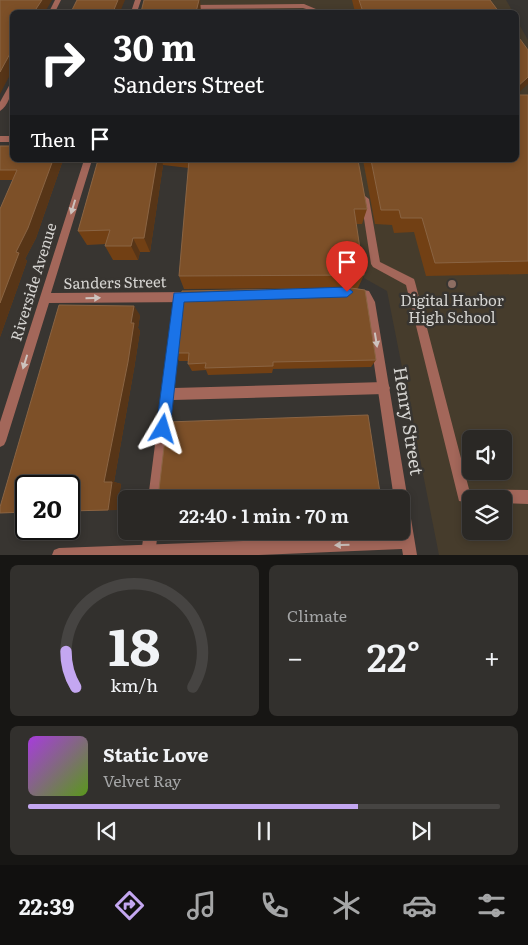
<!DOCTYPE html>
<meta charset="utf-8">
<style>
body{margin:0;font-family:Literata,serif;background:#32302d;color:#f1f3f6;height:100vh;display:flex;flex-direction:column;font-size:19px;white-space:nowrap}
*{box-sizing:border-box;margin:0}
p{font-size:16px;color:#a5a6a7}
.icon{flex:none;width:28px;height:28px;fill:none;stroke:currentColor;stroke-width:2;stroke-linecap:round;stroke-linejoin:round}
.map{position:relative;height:555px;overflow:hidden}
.sheet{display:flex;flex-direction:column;gap:10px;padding:10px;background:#171614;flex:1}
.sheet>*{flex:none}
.hud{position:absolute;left:10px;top:10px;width:509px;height:152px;border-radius:8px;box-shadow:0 2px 8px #0003,0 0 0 1px #464442;background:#202124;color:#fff;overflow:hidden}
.buttons{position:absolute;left:462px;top:430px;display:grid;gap:10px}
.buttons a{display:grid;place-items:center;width:50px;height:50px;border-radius:8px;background:#2a2825;box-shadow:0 2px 8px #0003,0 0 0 1px #464442;font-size:25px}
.speed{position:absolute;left:15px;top:475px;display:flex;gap:10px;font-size:25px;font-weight:700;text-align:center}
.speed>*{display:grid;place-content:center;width:65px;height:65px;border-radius:50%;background:#2a2825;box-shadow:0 2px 8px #0003,0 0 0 1px #464442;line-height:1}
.speed .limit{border:2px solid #111;border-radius:8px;background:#fff;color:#111}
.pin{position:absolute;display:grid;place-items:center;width:42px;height:42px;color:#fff;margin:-51px -21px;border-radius:50% 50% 50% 0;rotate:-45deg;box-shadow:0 0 5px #0007}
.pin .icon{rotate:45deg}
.me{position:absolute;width:55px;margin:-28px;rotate:7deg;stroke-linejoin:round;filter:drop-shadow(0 0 4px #0008)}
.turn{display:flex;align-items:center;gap:18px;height:105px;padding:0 20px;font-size:22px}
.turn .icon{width:65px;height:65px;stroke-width:2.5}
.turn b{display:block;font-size:35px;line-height:42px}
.then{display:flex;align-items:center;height:48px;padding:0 20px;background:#0003;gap:10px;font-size:19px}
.big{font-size:38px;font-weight:600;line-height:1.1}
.sheet .widget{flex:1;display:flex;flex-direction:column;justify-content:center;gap:8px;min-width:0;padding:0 18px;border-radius:8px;background:#32302d}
.sheet .dial{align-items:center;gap:0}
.dial svg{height:130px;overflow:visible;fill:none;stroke:#464442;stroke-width:7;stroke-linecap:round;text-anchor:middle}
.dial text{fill:#f1f3f6;stroke:none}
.song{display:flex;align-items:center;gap:15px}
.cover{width:60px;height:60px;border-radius:8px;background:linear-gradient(135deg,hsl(280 70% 55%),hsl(90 70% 35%))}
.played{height:5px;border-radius:2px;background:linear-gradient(90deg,#c4a7f1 70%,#464442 70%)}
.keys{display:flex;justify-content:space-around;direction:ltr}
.heat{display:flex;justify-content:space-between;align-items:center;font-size:28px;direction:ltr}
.sheet .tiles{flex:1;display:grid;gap:10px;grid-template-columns:1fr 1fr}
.widget:last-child{grid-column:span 2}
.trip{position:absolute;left:118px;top:490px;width:292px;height:50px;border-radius:8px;background:#2a2825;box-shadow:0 2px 8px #0003,0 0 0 1px #464442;font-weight:600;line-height:50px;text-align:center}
.dock{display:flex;height:80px;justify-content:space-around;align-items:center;background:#11100f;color:#a5a6a7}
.dock .icon{width:35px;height:35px}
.dock .selected{color:#c4a7f1}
.dock b{font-size:22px;color:#f1f3f6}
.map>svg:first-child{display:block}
.education{fill:#463c2c;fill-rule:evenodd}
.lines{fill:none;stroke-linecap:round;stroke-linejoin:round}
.service{fill:#a3675a;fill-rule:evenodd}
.minor{fill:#a3675a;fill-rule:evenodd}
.wall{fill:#724014}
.shaded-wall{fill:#573517}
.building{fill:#7d5028;stroke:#8a6443}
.oneway{fill:#cdc3be}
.route{fill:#1a73e8;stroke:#114b97}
.education-dot{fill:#8d6e63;stroke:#383531;stroke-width:2}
.labels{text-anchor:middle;stroke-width:5;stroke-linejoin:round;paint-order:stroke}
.street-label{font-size:15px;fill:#d4d3d0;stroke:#383531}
.poi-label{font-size:15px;fill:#d4d3d0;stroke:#383531}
.near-street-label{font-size:18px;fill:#d4d3d0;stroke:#383531}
</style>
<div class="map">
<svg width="528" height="555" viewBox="0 0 528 555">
<rect width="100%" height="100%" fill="#383531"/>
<g class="education">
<polygon points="155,0 506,0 513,12 152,12"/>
<path d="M 516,19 L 528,40 L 528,555 L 439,555 L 387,291 L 364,278 L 345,160 L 516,160 ZM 471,439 L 504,439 L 504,471 L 471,471 ZM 471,499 L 504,499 L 504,531 L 471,531 Z"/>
</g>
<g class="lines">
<g class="service">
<polygon points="55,0 61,0 55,12 49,12"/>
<polygon points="304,4 323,12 316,12 303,8 188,9 185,7 188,5"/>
<path d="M 10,84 L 12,84 C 12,93 8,106 0,111 L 0,102 Z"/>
<polygon points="365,196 369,199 380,262 414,279 415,282 469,489 528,490 528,504 504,503 504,499 471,499 471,503 459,501 406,285 373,267 371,264 361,199"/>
<polygon points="179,292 183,294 184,297 174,388 384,382 388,384 390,388 388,392 384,394 173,400 162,499 148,499 174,297 175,294"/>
<polygon points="144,531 158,531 155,555 141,555"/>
</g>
<g class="minor">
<polygon points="135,0 141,0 137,12 131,12"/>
<rect x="0" y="136" width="12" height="6"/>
<polygon points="84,160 92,160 51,293 195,292 199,294 200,297 199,300 195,302 49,303 6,441 4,445 0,447 0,422"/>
<polygon points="354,288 369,291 375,302 417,555 403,555 402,549 259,555 52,555 54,550 59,548 400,535 399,531 401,531 401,499 394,499 365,303 362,298 350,295 349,292 350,289"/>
</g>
</g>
<g class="wall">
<polygon points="352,0 490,0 499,12 355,12"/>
<polygon points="517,95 528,95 528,274 426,276 414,232 394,233 392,225 375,224 363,160 516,160"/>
<polygon points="0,146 63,160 36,238 25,259 27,261 0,337 0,209 13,180 0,180"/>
<polygon points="98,160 358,160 367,209 362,224 356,224 364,275 358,288 184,289 179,276 189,168 163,165 150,252 140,252 138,260 113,260 105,246 106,244 87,245 78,231"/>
<polygon points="182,291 376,360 371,367 273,369 272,373 208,375 206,370 192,371 188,364 188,361 179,361 175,353"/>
<polygon points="140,315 138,328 140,331 134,369 114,482 121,484 117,510 69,511 69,486 26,486 26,513 0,513"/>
</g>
<g class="shaded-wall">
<polygon points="42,0 52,0 45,12 34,12"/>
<polygon points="118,0 125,0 120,12 113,12"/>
<polygon points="199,0 200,0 201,12 196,12"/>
<polygon points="12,50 12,71 0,94 0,72"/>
<polygon points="528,77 528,84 516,95 516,88"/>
<polygon points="53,160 63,160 36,238 25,259 27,261 0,337 0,303 16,252"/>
<polygon points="157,160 162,160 163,165 150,252 144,238"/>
<polygon points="133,238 140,252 138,260 131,246"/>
<polygon points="134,306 140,315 138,328 140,331 134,369 114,482 121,484 117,510 108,510 104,482"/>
</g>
<g class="building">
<polygon points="0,0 42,0 34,12 12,12 12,50 0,72"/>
<polygon points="77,0 118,0 113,12 71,12"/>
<polygon points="144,0 199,0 196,12 141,12"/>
<polygon points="359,0 490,0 499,12 363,12"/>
<polygon points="516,37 520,39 528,50 528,77 516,88"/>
<polygon points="516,95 528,95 528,261 435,263 422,218 401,218 399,210 381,210 371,160 516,160"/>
<polygon points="0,146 12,146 12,160 53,160 28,228 16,252 19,253 0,303 0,209 17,170 0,170"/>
<polygon points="98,160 157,160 144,238 133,238 131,246 105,246 110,230 78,231"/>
<polygon points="189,160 358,160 367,209 354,209 364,275 179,276"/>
<polygon points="351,288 365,290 376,360 273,362 273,366 205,368 206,363 188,364 189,353 175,353 182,291"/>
<polygon points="59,305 134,306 131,323 134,323 128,362 104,482 112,482 108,510 69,511 69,486 26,486 26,512 0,513 0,507"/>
<polygon points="368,415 381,499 157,499 158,498 167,422"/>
</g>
<defs><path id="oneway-solid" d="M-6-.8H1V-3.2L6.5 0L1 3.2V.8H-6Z" transform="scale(1.25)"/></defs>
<g class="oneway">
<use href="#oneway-solid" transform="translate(73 207) rotate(107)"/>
<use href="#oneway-solid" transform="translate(93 298) rotate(-1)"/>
<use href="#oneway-solid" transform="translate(376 340) rotate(81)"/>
<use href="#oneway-solid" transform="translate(25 362) rotate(107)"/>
<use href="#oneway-solid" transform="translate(342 545) rotate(178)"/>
</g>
<polygon class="route" points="347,287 353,292 347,297 184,302 170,429 168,434 163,436 158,434 156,429 174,293"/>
<circle class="education-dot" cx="452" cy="284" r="5"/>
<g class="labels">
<g class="street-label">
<text transform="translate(34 282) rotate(-73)" y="5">Riverside Avenue</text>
<text transform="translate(115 283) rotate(-1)" y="5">Sanders Street</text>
</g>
<g class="poi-label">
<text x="452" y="306">Digital Harbor<tspan x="452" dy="17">High School</tspan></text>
</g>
<g class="near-street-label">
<text transform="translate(408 421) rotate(81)" y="6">Henry Street</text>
</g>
</g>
</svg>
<div class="buttons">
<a><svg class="icon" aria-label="sound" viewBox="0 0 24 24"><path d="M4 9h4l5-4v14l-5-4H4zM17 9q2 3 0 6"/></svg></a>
<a><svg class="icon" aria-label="layers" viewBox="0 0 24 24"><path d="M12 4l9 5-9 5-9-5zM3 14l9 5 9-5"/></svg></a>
</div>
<div class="speed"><div class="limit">20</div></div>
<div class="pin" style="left:347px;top:292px;background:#d93025"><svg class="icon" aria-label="arrive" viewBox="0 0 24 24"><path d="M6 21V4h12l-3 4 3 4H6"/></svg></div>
<svg class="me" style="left:163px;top:429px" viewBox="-20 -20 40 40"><path d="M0-17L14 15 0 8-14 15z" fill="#1a73e8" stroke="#fff" stroke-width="4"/></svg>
<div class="trip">22:40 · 1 min · 70 m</div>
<div class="hud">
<div class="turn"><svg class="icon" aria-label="right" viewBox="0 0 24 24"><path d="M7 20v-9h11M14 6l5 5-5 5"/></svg><div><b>30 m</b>Sanders Street</div></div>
<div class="then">Then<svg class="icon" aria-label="arrive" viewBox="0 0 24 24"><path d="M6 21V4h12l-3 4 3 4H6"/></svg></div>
</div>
</div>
<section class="sheet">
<div class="tiles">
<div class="widget dial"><svg viewBox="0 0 100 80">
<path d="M14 69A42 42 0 1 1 86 69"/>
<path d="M14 69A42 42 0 0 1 8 47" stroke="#c4a7f1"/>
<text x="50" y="56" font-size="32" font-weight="700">18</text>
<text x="50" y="72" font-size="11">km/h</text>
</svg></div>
<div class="widget"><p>Climate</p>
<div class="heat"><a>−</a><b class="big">22°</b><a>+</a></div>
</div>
<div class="widget">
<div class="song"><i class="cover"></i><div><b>Static Love</b><p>Velvet Ray</p></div></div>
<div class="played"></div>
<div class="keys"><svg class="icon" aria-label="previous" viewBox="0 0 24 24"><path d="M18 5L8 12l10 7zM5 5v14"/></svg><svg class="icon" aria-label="pause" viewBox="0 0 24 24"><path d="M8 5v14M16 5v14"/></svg><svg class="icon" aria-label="next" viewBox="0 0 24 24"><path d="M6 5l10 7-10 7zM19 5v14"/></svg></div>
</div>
</div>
</section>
<nav class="dock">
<b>22:39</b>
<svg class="icon selected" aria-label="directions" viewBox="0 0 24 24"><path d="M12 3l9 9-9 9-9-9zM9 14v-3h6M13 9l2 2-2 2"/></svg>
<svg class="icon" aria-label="music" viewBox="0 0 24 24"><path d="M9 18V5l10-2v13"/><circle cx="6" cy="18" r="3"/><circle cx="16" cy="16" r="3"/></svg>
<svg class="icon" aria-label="phone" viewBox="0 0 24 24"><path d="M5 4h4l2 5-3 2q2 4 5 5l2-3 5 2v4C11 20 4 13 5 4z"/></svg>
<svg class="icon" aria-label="climate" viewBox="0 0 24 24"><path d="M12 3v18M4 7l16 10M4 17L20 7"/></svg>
<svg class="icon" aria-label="car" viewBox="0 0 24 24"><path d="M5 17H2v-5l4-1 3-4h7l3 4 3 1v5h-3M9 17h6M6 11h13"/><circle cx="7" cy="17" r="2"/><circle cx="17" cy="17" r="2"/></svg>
<svg class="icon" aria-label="filters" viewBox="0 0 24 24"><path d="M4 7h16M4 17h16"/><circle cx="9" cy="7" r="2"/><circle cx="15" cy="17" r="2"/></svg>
</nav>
